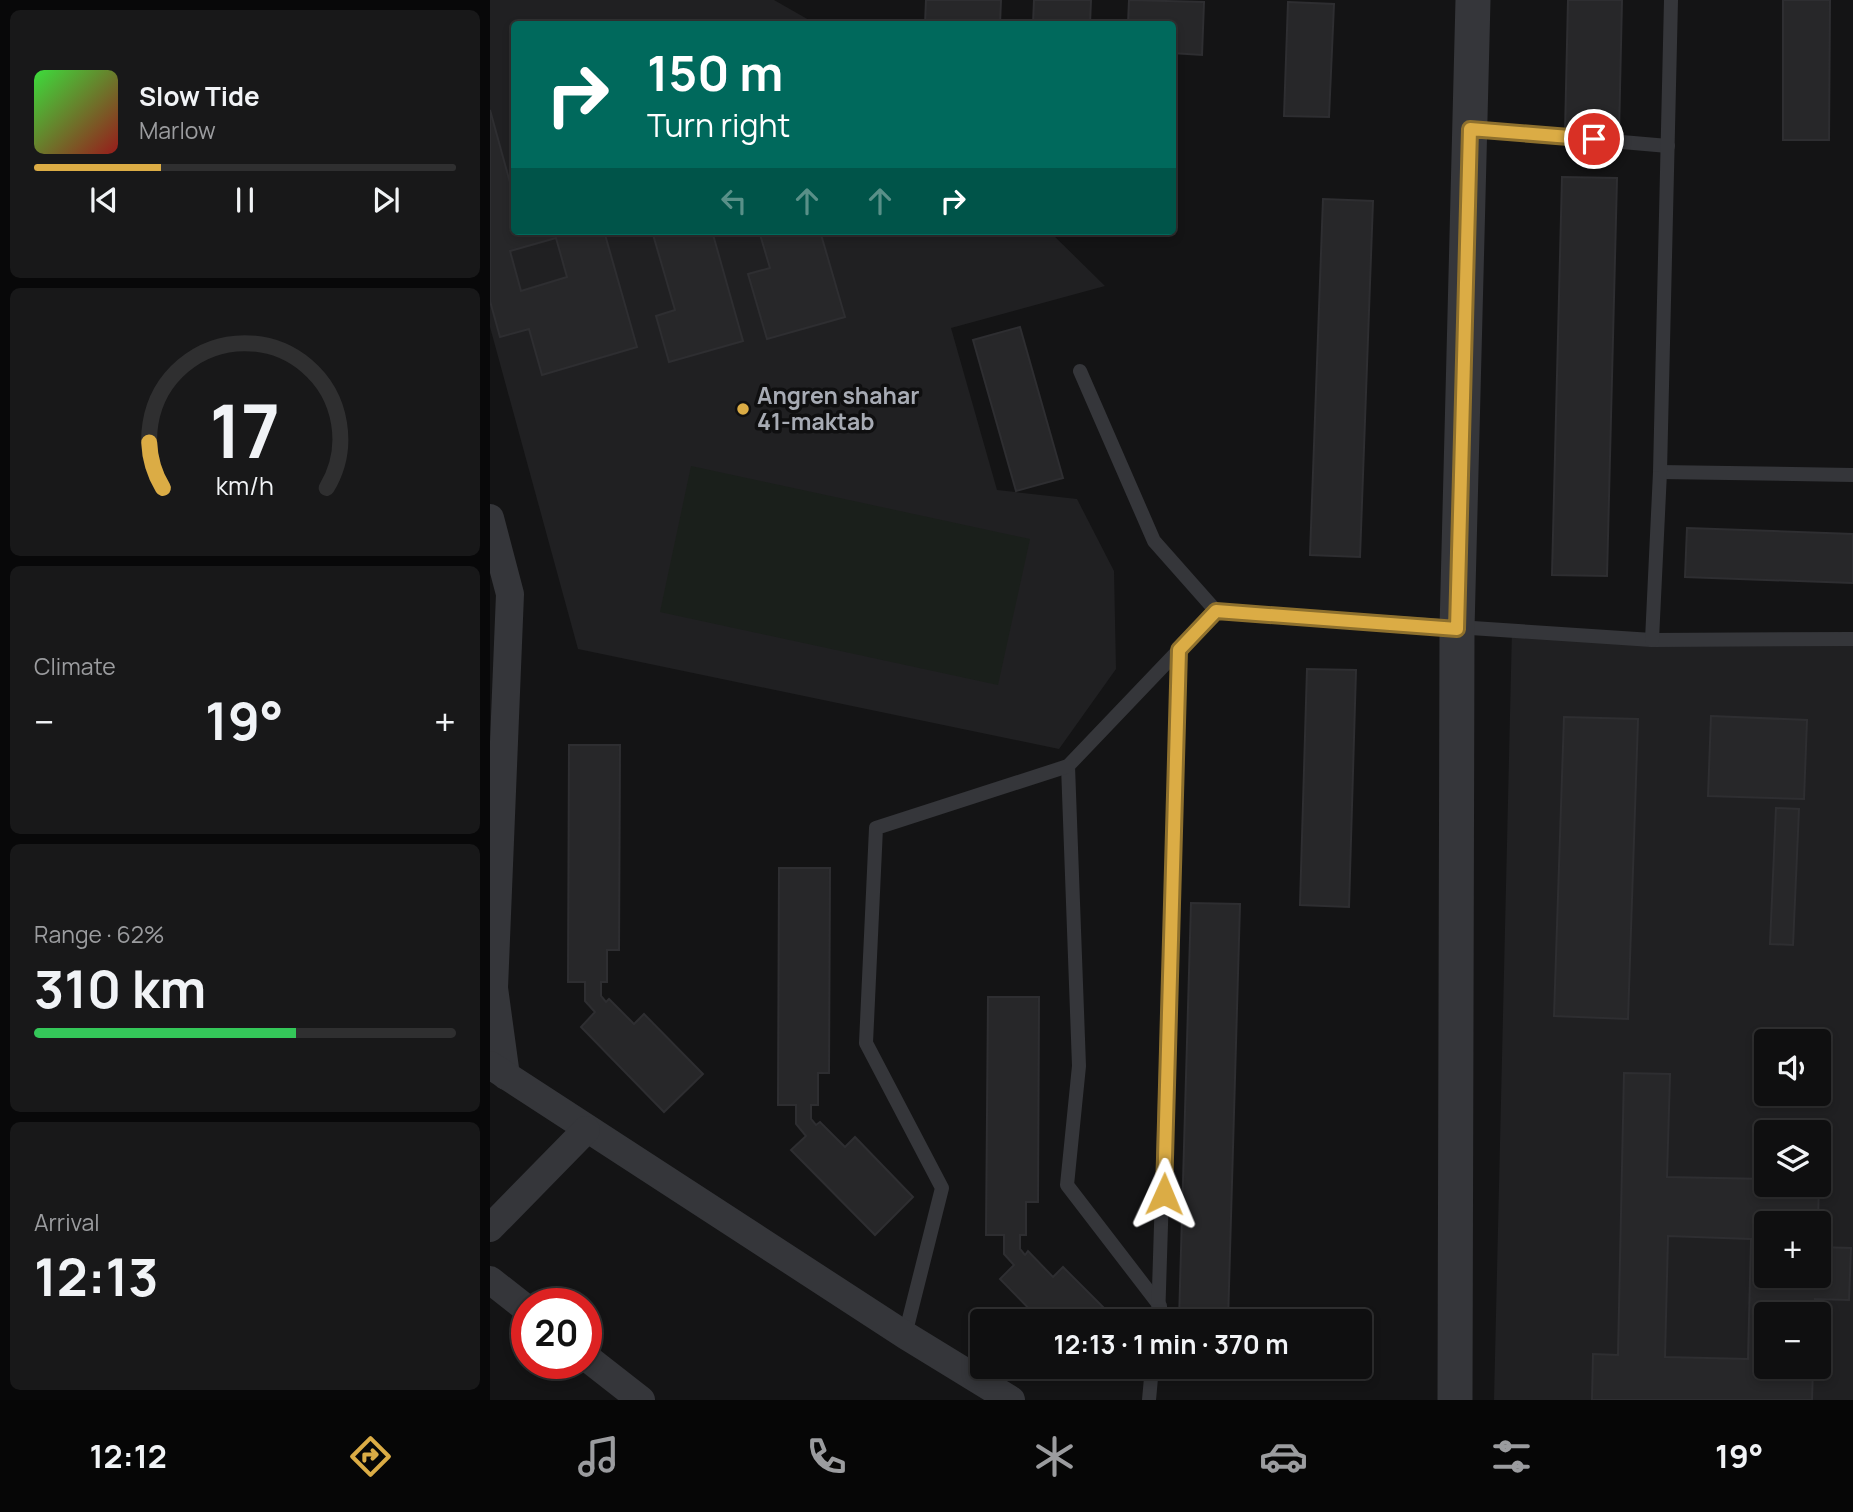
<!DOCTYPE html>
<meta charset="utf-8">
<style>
body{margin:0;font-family:Manrope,sans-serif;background:#181819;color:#f1f3f6;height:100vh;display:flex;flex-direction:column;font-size:26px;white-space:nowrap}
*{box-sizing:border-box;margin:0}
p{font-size:23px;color:#9b9c9f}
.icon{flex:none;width:38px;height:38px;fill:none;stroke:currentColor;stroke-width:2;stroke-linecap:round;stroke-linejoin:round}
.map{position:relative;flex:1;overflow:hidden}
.drawer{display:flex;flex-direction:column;gap:10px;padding:10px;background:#080809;width:490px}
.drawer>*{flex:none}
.banner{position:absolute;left:21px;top:21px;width:665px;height:214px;border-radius:7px;box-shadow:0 4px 10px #0003,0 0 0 2px #2f2f30;background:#00695c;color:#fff;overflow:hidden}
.controls{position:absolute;left:1264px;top:1029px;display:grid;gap:14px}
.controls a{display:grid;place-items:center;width:77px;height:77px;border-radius:7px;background:#0f0f10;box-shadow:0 4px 10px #0003,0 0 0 2px #2f2f30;font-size:35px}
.speed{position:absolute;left:21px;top:1288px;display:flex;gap:14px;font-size:35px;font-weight:700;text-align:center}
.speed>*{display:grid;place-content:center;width:91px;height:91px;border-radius:50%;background:#0f0f10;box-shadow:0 4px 10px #0003,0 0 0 2px #2f2f30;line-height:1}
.speed .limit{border:10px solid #d22;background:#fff;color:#111}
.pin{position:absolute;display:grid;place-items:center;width:60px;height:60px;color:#fff;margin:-30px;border:4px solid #fff;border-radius:50%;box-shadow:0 2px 7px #0007}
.me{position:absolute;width:77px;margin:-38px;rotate:1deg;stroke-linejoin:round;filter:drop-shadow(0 0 5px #0008)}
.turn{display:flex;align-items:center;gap:24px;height:147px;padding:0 21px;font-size:32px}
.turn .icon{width:91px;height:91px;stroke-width:2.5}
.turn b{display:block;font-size:49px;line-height:60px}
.lanes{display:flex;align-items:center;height:66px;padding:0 21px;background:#0003;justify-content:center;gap:35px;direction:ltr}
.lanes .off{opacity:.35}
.big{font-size:52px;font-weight:700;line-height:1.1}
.drawer .card{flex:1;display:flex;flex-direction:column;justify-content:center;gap:10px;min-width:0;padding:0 24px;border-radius:10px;background:#181819}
.drawer .dial{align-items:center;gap:0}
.dial svg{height:182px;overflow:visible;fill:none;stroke:#2f2f30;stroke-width:7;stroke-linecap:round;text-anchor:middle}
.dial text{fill:#f1f3f6;stroke:none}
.song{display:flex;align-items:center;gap:21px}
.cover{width:84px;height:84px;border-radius:10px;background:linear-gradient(135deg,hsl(120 70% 55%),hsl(0 70% 35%))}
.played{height:7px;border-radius:4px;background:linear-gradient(90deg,#dbac45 30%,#2f2f30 30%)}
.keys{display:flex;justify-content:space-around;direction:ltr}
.heat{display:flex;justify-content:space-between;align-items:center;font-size:38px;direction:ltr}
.charge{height:10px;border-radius:5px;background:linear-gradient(90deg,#34c759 62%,#2f2f30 0)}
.trip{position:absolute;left:480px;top:1309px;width:402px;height:70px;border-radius:7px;background:#0f0f10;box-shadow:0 4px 10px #0003,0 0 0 2px #2f2f30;font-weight:700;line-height:70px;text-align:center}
.tab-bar{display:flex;height:112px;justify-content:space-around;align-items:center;background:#060606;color:#9b9c9f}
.tab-bar .icon{width:49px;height:49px}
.tab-bar .on{color:#dbac45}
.tab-bar b{font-size:32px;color:#f1f3f6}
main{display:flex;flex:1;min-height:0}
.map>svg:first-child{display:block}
.built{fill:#202022;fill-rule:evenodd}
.green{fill:#1a1f1b}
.building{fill:#272729;stroke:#2e2e31;stroke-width:2;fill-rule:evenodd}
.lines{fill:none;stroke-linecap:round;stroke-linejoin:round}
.service{stroke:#35363a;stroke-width:14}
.minor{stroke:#35363a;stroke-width:28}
.tertiary{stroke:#35363a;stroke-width:35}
.route-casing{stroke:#8e702d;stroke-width:18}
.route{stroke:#dbac45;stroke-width:12}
.poi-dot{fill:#dbac45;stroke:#0f0f10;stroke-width:2.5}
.labels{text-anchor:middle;stroke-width:7;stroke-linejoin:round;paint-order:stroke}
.poi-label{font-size:23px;font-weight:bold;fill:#a7abb4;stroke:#0f0f10;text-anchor:start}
</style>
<main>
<section class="drawer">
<div class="card">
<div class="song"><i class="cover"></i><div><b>Slow Tide</b><p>Marlow</p></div></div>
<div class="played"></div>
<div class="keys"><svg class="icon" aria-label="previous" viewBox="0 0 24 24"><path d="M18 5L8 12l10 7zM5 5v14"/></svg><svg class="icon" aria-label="pause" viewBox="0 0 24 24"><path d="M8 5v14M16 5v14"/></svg><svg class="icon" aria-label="next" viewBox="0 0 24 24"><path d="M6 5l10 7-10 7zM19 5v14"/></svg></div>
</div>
<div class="card dial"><svg viewBox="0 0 100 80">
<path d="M14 69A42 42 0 1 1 86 69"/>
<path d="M14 69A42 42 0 0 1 8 49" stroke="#dbac45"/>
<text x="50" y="56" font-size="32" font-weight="700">17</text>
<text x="50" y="72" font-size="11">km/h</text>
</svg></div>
<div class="card"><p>Climate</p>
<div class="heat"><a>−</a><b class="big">19°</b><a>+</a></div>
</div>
<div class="card"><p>Range · 62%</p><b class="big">310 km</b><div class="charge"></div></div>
<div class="card"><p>Arrival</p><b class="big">12:13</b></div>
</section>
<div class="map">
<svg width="1363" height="1400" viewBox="0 0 1363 1400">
<rect width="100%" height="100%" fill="#141415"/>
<g class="built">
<polygon points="0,0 284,0 326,24 24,24 24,231 559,231 615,286 461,328 507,490 587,499 624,571 626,669 569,749 88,649 0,327"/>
<path d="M 1022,629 L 1363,645 L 1363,1400 L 1004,1400 ZM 1276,1041 L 1328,1041 L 1328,1094 L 1276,1094 ZM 1276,1132 L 1328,1132 L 1328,1185 L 1276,1185 ZM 1276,1223 L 1328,1223 L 1328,1276 L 1276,1276 ZM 1276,1314 L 1328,1314 L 1328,1367 L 1276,1367 Z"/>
</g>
<polygon class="green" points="201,466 540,539 508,685 170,612"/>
<g class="building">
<polygon points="436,0 511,0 510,24 435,24"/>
<polygon points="544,0 601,0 600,24 543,24"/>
<polygon points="639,0 714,2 712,55 682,53 682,24 638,24"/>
<polygon points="1078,0 1132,0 1129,134 1075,133"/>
<polygon points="1293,0 1340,0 1339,140 1293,140"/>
<polygon points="798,2 844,4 839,117 794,116"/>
<path d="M 0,110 L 24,197 L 24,231 L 114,231 L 147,347 L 52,375 L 39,329 L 10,337 L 0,301 ZM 66,238 L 77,277 L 31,291 L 20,251 Z"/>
<polygon points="1072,177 1127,178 1117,576 1062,575"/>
<polygon points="833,199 883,201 870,557 820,555"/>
<polygon points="162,231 222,231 253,341 179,362 166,316 185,310"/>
<polygon points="269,231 330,231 355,317 277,339 258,274 280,268"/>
<polygon points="530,327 573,478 526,491 483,340"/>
<polygon points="1197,528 1363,534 1363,583 1195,577"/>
<polygon points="817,669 866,670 859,907 810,905"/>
<polygon points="1221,716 1317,720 1314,799 1218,796"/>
<polygon points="1074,717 1148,719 1138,1019 1064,1016"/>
<polygon points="79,745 130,745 129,950 117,950 117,982 111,982 111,996 116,1002 119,999 144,1024 154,1014 213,1074 174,1112 91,1027 105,1012 95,1001 95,982 78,982"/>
<polygon points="1286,808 1309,809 1303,945 1280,944"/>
<polygon points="289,868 340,868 339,1073 328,1073 328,1105 321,1105 321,1119 326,1125 330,1122 355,1147 365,1137 423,1197 385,1235 301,1150 316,1136 306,1124 306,1105 288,1105"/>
<polygon points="701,903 750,904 738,1321 689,1321"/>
<polygon points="498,997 549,997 548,1202 536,1202 536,1235 530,1235 530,1249 535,1255 538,1251 563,1277 573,1267 627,1321 551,1321 510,1279 524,1265 514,1254 514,1235 496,1235"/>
<path d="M 1134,1073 L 1180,1074 L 1177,1177 L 1276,1179 L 1276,1185 L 1328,1185 L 1329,1181 L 1328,1223 L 1276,1223 L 1276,1276 L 1328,1276 L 1328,1247 L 1361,1248 L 1359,1300 L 1325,1299 L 1325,1314 L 1276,1314 L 1276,1367 L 1323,1367 L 1322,1400 L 1102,1400 L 1103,1354 L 1128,1355 ZM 1178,1236 L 1261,1239 L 1258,1359 L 1175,1357 Z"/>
<polygon points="688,1367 736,1367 736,1378 688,1377"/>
</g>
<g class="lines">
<g class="service">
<polyline points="981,129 1178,146"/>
<polyline points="590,371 664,541 726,611 1162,640 1363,639"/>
<polyline points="1170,472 1363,475"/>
<polyline points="1162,640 1170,472 1181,0"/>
<polyline points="578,766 589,1066 577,1185 670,1306"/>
<polyline points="668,1321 689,650"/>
<polyline points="415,1335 452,1188 376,1043 386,828 578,766 726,611"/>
<polyline points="659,1400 662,1367"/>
</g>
<g class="minor">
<polyline points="0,518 20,594 4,988 16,1076"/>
<polyline points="0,1065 415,1335 521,1400"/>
<polyline points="0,1228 96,1130"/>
<polyline points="0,1280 37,1309"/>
<polyline points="96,1357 151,1400"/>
</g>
<polyline class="tertiary" points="965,1400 967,629 983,0"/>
</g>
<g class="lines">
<defs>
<polyline id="route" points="674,1194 689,650 726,611 967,629 980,129 1104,139"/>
</defs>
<use href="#route" class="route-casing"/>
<use href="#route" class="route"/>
</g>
<circle class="poi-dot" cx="253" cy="409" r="7"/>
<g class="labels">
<g class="poi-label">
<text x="267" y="404">Angren shahar<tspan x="267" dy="26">41-maktab</tspan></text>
</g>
</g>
</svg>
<div class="controls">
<a><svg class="icon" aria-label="sound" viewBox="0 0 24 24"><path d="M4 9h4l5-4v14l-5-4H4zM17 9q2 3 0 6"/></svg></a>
<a><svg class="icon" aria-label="layers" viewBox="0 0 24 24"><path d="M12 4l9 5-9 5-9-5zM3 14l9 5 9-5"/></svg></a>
<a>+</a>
<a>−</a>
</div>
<div class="speed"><div class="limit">20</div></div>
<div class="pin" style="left:1104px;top:139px;background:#d93025"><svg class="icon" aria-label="arrive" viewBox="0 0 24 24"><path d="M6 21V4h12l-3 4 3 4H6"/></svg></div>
<svg class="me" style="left:674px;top:1194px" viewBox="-20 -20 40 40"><path d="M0-17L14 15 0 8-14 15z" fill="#dbac45" stroke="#fff" stroke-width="4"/></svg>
<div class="trip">12:13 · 1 min · 370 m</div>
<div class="banner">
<div class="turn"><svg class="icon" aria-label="right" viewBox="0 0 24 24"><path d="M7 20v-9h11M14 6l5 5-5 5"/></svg><div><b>150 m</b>Turn right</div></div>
<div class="lanes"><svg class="icon off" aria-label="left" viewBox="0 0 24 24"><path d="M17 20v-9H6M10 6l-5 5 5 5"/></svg><svg class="icon off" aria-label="ahead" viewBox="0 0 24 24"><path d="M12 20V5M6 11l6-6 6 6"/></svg><svg class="icon off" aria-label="ahead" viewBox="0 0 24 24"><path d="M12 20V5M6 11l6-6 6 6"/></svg><svg class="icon" aria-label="right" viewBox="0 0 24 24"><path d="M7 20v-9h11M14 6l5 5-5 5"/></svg></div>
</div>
</div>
</main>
<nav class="tab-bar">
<b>12:12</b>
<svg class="icon on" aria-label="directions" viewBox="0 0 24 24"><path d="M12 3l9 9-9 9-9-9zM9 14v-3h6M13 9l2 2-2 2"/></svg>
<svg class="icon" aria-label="music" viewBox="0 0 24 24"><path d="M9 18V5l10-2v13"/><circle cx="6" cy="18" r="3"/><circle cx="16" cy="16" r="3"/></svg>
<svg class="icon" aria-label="phone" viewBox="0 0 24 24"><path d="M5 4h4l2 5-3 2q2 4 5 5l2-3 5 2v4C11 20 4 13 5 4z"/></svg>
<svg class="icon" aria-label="climate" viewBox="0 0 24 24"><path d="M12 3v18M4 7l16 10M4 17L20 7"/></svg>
<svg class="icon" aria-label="car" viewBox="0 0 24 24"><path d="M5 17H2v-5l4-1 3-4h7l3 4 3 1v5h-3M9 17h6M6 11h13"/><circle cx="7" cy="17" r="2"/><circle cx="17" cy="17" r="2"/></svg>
<svg class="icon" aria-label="filters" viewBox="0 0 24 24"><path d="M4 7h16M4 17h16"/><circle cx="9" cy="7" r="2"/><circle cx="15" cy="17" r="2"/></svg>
<b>19°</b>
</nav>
